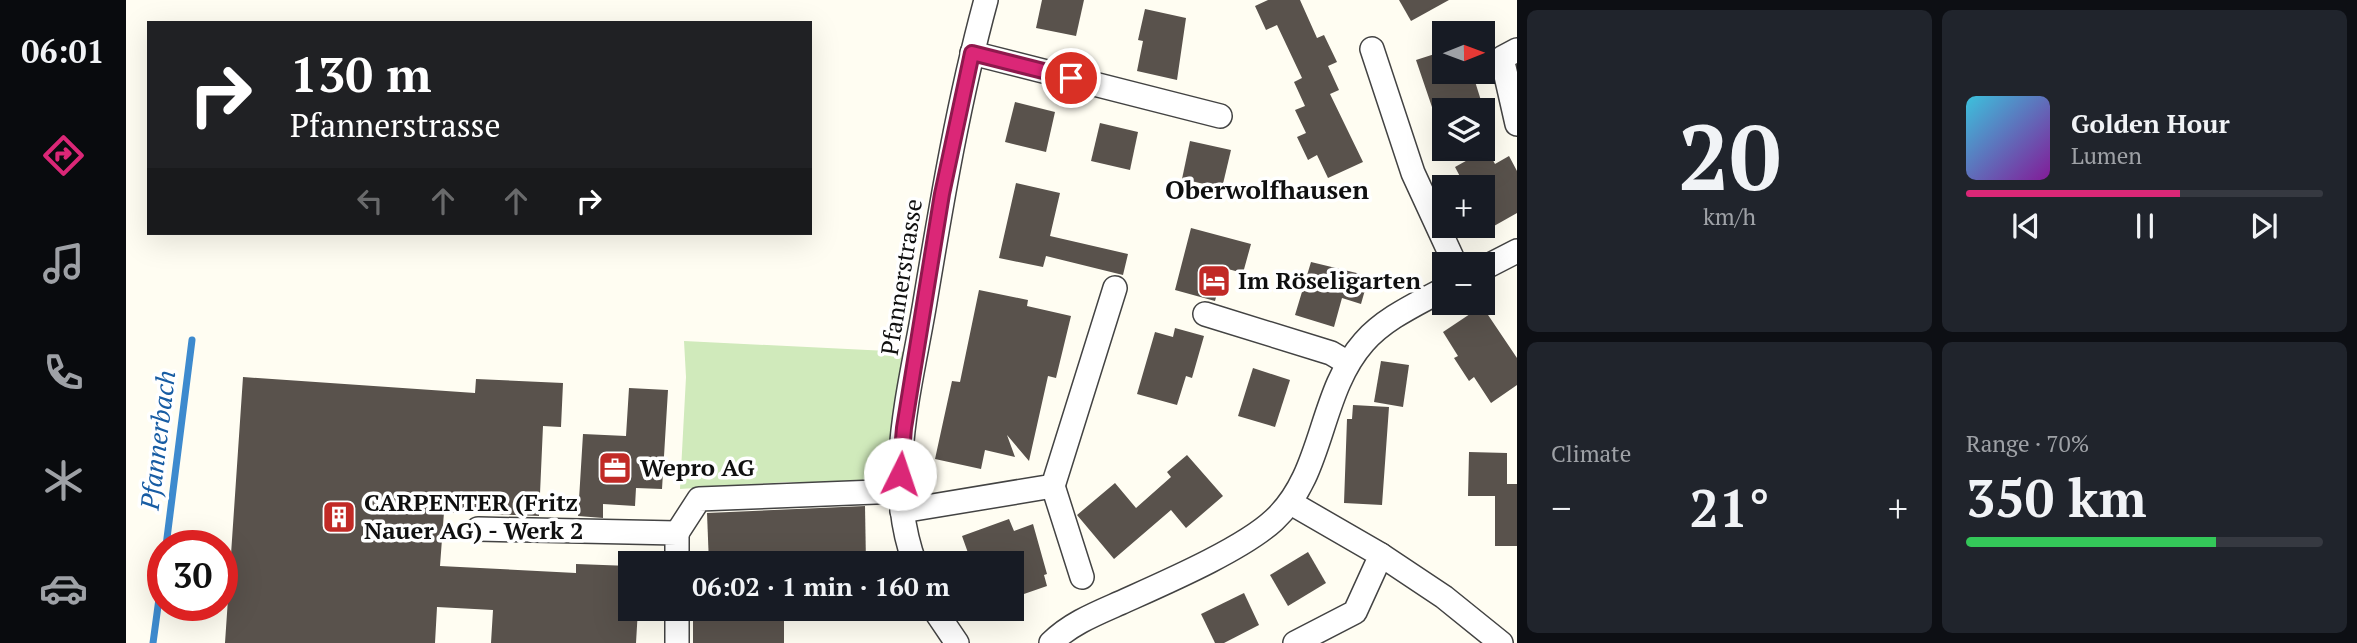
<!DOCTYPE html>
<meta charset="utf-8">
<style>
body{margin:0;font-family:"PT Serif",serif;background:#20242c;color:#f1f3f6;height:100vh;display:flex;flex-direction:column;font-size:26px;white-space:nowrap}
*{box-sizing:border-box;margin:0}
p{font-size:23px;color:#9ea1a6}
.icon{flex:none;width:38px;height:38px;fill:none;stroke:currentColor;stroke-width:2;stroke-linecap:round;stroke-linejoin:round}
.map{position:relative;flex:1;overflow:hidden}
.sheet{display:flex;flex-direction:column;gap:10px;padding:10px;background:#0d0f14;width:840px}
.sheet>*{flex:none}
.banner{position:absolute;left:21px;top:21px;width:665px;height:214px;border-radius:0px;box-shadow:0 7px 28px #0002;background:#202124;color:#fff;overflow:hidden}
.needle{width:46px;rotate:89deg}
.buttons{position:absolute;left:1306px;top:21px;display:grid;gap:14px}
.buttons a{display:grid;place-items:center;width:63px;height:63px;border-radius:0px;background:#171b24;box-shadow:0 7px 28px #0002;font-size:35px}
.speed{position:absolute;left:21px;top:530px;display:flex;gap:14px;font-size:35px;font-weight:700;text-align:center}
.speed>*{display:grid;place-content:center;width:91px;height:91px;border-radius:50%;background:#171b24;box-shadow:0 7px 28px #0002;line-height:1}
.speed .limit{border:10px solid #d22;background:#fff;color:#111}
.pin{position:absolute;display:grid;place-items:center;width:60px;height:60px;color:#fff;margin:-30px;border:4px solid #fff;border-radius:50%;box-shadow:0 2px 7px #0007}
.me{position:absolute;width:77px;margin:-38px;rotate:4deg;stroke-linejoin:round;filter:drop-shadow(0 0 5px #0008)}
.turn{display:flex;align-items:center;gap:24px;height:147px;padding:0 28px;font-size:32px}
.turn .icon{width:91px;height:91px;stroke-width:2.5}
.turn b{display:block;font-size:49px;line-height:60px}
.lanes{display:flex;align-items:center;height:66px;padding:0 28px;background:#0003;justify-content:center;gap:35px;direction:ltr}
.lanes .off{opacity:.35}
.big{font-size:52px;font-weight:700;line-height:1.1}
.sheet .widget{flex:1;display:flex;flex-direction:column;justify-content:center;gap:10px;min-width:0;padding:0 24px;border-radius:10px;background:#20242c}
.sheet .dial{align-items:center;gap:0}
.dial b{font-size:91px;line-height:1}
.song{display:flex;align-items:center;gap:21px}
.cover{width:84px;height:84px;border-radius:10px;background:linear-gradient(135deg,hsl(190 70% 55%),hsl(290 70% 35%))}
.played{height:7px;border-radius:4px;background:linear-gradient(90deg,#db2777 60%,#363941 60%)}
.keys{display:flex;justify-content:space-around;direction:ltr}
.heat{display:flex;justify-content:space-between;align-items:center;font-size:38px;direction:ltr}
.charge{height:10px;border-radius:5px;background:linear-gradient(90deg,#34c759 70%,#363941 0)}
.sheet .tiles{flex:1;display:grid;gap:10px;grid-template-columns:repeat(2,1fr)}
.trip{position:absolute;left:492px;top:551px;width:406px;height:70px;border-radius:0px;background:#171b24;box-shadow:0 7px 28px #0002;font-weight:700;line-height:70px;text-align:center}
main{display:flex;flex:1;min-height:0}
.menu{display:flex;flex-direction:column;width:126px;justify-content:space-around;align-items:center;background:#090b0e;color:#9ea1a6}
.menu .icon{width:49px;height:49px}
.menu .selected{color:#db2777}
.menu b{font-size:32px;color:#f1f3f6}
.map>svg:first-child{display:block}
.green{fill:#d0eabb}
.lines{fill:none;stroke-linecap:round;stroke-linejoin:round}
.stream{stroke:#3d8ace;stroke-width:7}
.building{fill:#59524c}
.minor-casing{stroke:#434343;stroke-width:26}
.minor{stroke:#fff;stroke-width:23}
.route-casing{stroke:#8e194d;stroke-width:18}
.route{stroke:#db2777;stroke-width:12}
.labels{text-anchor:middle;stroke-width:7;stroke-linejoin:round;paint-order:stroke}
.street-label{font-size:24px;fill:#101010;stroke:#fff}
.poi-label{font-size:24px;font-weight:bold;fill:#101010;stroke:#fff;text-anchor:start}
.neighbourhood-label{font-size:26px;font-weight:bold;fill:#101010;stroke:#fff}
.water-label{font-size:26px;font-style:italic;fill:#175ca3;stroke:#fff}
</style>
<main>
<nav class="menu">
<b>06:01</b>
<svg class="icon selected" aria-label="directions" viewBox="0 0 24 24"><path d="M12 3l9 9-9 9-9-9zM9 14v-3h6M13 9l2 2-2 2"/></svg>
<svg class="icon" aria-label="music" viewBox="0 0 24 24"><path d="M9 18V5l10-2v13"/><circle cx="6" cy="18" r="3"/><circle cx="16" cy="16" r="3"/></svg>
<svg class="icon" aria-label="phone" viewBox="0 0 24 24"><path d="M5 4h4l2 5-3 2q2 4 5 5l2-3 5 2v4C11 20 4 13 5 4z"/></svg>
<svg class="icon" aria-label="climate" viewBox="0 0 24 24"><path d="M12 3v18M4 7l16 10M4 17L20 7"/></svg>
<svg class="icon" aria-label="car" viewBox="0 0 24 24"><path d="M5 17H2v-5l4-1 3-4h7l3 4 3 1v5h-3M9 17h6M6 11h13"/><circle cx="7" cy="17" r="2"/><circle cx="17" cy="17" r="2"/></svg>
</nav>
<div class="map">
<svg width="1391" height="643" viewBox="0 0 1391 643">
<rect width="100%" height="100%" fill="#fffdf2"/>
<polygon class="green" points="558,341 782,352 764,478 747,486 661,482 554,489 560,377"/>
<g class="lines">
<g class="stream">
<polyline points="40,546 66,340"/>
<polyline points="27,643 37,569"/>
</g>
</g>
<g class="building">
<polygon points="916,0 958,0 950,36 910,28"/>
<polygon points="1142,0 1174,0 1191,38 1198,35 1211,62 1202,66 1213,90 1204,94 1237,162 1202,178 1191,155 1182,160 1171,137 1180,133 1169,110 1179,106 1168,82 1176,78 1151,25 1140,30 1129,6"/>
<polygon points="1273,0 1323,0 1285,21"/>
<polygon points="1019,9 1060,18 1051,80 1011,71 1017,41 1012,40"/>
<polygon points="1318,51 1318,72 1346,72 1358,110 1307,110 1290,60"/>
<polygon points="889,102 929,112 920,152 879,142"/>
<polygon points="974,123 1012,132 1004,170 965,161"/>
<polygon points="1356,140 1369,164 1383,156 1391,171 1391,213 1368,226 1356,205 1356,177 1339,186 1329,167 1356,152"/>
<polygon points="1064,141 1105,150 1096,188 1056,179"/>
<polygon points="890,183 934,193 924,236 1002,254 997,275 920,256 917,267 873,258"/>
<polygon points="1065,228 1125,244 1117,273 1098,268 1089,301 1049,290"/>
<polygon points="1185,262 1243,276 1235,304 1216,298 1208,327 1169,315"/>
<polygon points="853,290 902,300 901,306 945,316 930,378 922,376 903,461 881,435 889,457 859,450 855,469 809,459 826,381 834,382"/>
<polygon points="1356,306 1391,358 1391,385 1365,403 1348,377 1343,381 1328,358 1332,356 1317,332"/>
<polygon points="1049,328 1078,336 1066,378 1060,376 1051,405 1011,394 1029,332 1047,337"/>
<polygon points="1255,361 1283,365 1277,407 1248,402"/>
<polygon points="1127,368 1164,380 1149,427 1112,416"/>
<polygon points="117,377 349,393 350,379 437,383 435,427 417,426 413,516 318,512 314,566 450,573 450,564 504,566 504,609 512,609 510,643 365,643 367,610 311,607 309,643 99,643"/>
<polygon points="503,388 542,390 536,489 510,488 509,506 477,504 477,518 452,516 457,434 500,436"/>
<polygon points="1227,405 1263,407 1256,505 1218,503 1221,419 1226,419"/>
<polygon points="1343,452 1381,453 1381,484 1391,484 1391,546 1369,546 1369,496 1342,496"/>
<polygon points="1061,455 1097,496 1060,528 1045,510 988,559 951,515 989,483 1010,508 1045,477 1041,472"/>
<polygon points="739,506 740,564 583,564 581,513"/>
<polygon points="883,519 888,531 907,524 921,574 918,575 921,586 886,598 886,564 846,564 836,536"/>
<polygon points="1182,552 1200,583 1162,606 1144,575"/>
<polygon points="1118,593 1133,625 1098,643 1089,643 1075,614"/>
<polygon points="658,614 658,643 567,643 567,615"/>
</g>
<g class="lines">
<defs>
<g id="minor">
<polyline points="1246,49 1287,173 1329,264"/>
<polyline points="1391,50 1376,58 1391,124"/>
<polyline points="846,53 1094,116"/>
<polyline points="1356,269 1391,251"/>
<polyline points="1079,314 1205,353 1222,363"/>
<polyline points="927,486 956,577"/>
<polyline points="1165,503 1255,555 1229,612 1169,643"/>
<polyline points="776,511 927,486 989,288"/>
<polyline points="352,529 551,533 551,564"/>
<polyline points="551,533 573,499 775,491"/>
<polyline points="1255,555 1318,597 1375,643"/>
<path d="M 789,564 C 757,479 785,387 799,302 C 816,200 833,99 860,0"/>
<polyline points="808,609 831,643"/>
<polyline points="551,643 551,609"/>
<path d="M 925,643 C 944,624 969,614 994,603 C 1036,584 1116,550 1148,520 C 1199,473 1192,394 1238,342 C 1259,318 1291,304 1318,289"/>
</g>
</defs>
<use href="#minor" class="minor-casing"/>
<use href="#minor" class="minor"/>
</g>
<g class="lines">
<defs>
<polyline id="route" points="774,474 778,428 816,194 846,53 945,78"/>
</defs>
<use href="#route" class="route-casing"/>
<use href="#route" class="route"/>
</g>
<defs>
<symbol id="hotel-square" viewBox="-11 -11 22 22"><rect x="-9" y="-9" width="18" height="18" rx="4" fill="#c12a26" stroke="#fff"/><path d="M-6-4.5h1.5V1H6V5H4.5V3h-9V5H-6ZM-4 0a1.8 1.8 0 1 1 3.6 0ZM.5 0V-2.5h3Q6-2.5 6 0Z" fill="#fff"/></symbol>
<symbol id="office-square" viewBox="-11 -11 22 22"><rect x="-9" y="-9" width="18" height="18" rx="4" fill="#c12a26" stroke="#fff"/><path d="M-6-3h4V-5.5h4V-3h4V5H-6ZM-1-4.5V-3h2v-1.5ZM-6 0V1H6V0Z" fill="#fff"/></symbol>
<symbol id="building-square" viewBox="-11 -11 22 22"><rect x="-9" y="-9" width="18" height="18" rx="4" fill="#c12a26" stroke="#fff"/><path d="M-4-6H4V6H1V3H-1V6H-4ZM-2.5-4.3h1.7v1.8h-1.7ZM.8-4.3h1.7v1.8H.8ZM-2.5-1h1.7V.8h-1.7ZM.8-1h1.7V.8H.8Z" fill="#fff"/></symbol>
</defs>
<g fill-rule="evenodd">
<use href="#hotel-square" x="1069" y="262" width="38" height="38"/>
<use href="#office-square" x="470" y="449" width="38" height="38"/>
<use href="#building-square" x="194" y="498" width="38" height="38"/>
</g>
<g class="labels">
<g class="street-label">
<text transform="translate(776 277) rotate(-81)" y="8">Pfannerstrasse</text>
</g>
<g class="poi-label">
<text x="1112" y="289">Im Röseligarten</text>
<text x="514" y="476">Wepro AG</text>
<text x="238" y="511">CARPENTER (Fritz<tspan x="238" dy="28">Nauer AG) - Werk 2</tspan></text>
</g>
<g class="neighbourhood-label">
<text x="1141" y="199">Oberwolfhausen</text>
</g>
<g class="water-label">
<text transform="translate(32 440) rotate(-83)" y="9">Pfannerbach</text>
</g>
</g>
</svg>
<div class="buttons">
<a><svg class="needle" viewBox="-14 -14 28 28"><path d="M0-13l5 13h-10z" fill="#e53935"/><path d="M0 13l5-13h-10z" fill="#9ea1a6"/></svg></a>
<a><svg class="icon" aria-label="layers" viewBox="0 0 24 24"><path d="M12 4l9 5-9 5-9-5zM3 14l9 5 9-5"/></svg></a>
<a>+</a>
<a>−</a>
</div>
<div class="speed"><div class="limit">30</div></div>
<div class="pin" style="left:945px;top:78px;background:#d93025"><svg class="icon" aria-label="arrive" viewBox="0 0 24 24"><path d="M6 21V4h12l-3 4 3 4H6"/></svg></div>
<svg class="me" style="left:774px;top:474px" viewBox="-20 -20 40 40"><circle r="19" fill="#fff"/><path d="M0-13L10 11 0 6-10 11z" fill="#db2777"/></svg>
<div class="trip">06:02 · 1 min · 160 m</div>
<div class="banner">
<div class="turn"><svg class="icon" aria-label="right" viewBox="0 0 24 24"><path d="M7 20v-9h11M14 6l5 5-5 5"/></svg><div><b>130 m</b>Pfannerstrasse</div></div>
<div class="lanes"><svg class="icon off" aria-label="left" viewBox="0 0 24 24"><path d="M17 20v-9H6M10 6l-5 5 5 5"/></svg><svg class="icon off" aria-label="ahead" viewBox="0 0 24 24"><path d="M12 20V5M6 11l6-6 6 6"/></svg><svg class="icon off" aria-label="ahead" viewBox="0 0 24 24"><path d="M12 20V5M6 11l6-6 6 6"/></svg><svg class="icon" aria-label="right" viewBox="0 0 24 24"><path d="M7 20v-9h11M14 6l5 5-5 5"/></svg></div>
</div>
</div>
<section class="sheet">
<div class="tiles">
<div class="widget dial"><b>20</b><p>km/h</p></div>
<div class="widget">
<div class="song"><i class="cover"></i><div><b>Golden Hour</b><p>Lumen</p></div></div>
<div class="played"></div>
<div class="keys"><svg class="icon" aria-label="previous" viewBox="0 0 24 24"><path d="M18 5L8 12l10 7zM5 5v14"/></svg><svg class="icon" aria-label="pause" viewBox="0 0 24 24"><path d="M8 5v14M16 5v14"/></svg><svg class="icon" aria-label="next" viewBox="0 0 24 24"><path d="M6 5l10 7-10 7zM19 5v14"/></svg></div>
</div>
<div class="widget"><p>Climate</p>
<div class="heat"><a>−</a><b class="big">21°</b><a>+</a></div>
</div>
<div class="widget"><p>Range · 70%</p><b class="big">350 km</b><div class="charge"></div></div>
</div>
</section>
</main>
